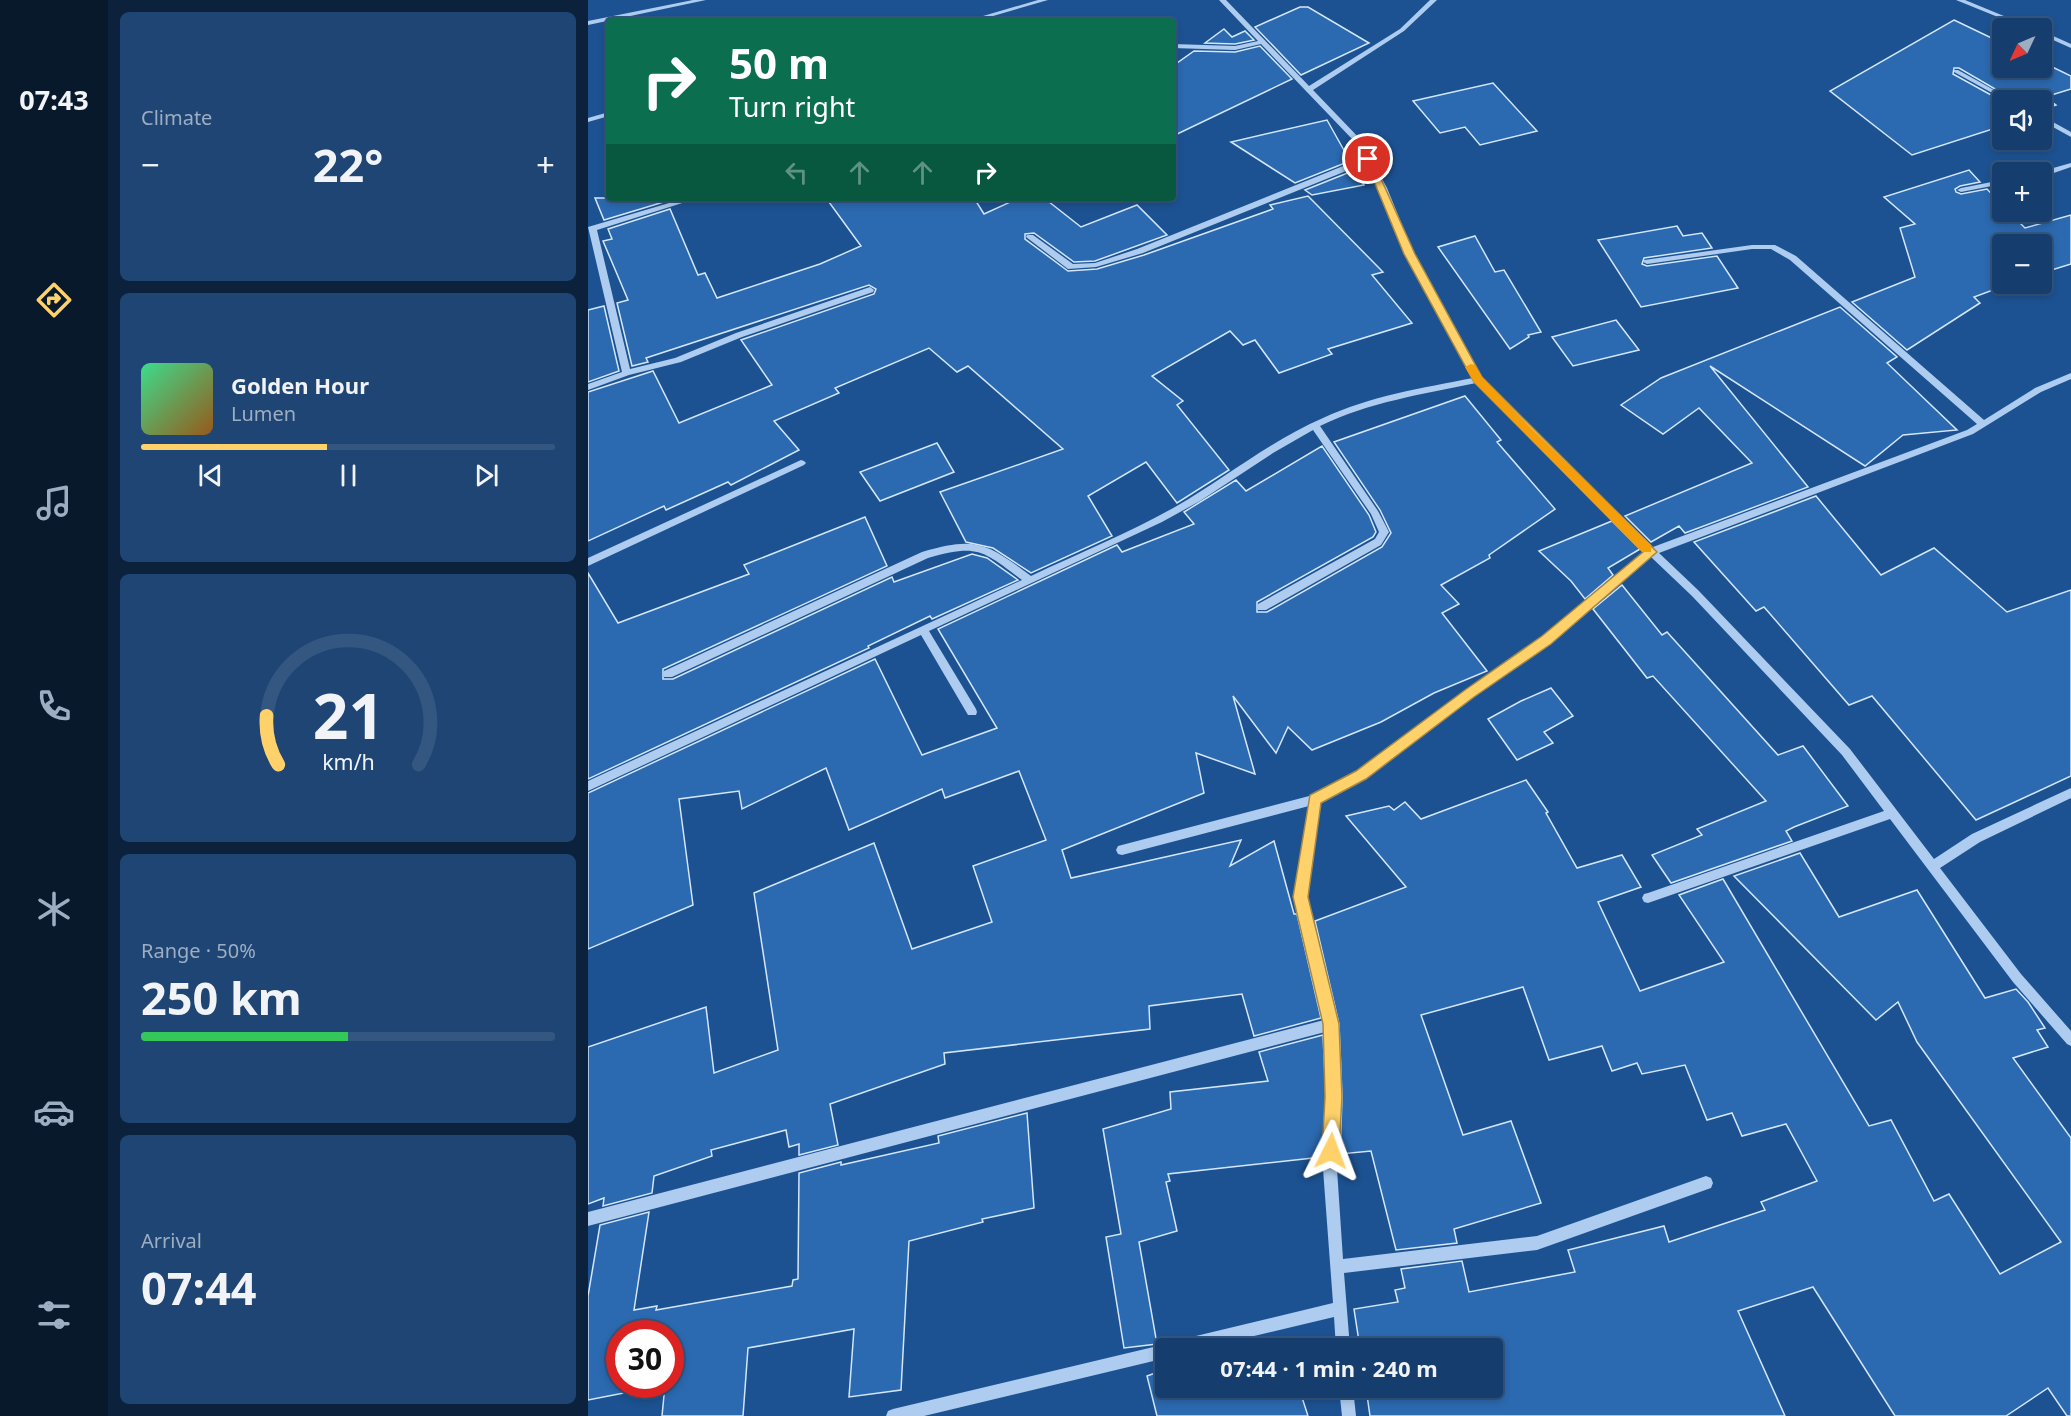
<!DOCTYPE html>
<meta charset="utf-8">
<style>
body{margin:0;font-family:"Noto Sans",sans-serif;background:#1e4573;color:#f1f3f6;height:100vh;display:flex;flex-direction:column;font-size:22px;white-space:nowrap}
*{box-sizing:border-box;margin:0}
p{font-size:20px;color:#9daec2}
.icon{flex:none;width:33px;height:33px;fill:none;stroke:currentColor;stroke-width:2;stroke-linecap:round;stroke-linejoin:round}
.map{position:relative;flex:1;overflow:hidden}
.drawer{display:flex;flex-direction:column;gap:12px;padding:12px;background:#0c223c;width:480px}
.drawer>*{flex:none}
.hud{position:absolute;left:18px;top:18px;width:570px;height:183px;border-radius:6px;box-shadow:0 3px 9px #0003,0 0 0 2px #345781;background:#0b6e4f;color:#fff;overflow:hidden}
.needle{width:39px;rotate:226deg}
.fabs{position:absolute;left:1404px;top:18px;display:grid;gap:12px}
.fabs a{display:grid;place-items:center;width:60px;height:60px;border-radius:6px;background:#153e6e;box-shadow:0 3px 9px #0003,0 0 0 2px #345781;font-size:30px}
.speed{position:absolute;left:18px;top:1320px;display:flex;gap:12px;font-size:30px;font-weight:700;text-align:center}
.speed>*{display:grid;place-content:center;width:78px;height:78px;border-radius:50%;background:#153e6e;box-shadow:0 3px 9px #0003,0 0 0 2px #345781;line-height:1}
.speed .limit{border:9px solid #d22;background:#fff;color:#111}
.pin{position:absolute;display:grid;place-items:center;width:51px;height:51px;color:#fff;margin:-26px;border:3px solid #fff;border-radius:50%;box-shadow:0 2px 6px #0007}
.me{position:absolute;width:66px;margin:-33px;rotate:3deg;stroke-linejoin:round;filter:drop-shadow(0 0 4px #0008)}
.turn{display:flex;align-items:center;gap:21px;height:126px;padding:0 24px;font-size:27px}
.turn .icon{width:78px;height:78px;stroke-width:2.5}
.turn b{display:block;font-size:42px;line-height:51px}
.lanes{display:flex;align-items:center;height:57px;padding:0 24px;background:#0003;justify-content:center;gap:30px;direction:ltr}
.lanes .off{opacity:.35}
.big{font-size:45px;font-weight:700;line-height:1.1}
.drawer .tile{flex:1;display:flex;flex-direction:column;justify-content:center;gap:9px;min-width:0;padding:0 21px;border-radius:9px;background:#1e4573}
.drawer .dial{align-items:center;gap:0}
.dial svg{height:156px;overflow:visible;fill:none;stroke:#345781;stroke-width:7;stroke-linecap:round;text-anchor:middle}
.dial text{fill:#f1f3f6;stroke:none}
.song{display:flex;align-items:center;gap:18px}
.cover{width:72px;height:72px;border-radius:9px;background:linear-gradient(135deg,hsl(150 70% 55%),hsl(30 70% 35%))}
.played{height:6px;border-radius:3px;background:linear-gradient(90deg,#ffd16a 45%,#345781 45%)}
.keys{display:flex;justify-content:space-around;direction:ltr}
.heat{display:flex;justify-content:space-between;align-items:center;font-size:33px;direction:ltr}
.charge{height:9px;border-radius:4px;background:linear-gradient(90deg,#34c759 50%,#345781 0)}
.trip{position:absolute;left:567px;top:1338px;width:348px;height:60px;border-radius:6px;background:#153e6e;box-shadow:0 3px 9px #0003,0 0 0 2px #345781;font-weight:700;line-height:60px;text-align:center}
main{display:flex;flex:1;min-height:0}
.tab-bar{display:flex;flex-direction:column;width:108px;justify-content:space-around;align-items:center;background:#08192c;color:#9daec2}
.tab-bar .icon{width:42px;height:42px}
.tab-bar .current{color:#ffd16a}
.tab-bar b{font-size:27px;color:#f1f3f6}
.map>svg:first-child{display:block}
.building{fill:#2b69b0;stroke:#d3e6fa;stroke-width:1.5;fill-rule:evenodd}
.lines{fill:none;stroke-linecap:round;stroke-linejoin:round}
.minor{fill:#adccef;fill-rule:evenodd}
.route{fill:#ffd16a;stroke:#a68845;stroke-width:1.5}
.slow{fill:#f59e0b}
</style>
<main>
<nav class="tab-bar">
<b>07:43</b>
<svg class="icon current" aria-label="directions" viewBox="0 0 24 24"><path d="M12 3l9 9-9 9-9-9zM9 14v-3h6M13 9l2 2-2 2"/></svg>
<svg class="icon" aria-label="music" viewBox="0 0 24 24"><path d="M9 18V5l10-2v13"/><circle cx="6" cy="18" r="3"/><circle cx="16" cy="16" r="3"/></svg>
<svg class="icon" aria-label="phone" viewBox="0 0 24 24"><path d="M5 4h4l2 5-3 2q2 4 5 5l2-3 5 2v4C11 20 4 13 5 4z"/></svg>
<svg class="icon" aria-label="climate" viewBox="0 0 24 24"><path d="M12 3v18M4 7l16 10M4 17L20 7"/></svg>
<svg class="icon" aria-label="car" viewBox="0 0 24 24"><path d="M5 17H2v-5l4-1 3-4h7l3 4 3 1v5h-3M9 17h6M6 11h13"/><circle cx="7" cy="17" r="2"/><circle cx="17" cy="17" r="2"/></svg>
<svg class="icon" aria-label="filters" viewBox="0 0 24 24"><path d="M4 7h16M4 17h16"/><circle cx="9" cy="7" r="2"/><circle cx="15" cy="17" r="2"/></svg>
</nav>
<section class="drawer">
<div class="tile"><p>Climate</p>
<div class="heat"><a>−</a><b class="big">22°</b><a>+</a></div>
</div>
<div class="tile">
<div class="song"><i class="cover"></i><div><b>Golden Hour</b><p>Lumen</p></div></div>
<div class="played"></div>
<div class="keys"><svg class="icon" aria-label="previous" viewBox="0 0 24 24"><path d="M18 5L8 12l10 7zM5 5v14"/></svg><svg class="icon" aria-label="pause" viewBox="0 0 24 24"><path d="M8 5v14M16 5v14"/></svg><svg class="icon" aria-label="next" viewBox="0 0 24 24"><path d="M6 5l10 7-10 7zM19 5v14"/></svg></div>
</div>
<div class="tile dial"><svg viewBox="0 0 100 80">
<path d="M14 69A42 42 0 1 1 86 69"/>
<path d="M14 69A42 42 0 0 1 8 44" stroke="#ffd16a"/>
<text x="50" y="56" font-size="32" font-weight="700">21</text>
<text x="50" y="72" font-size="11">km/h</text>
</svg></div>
<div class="tile"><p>Range · 50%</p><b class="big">250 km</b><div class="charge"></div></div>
<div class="tile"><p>Arrival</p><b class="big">07:44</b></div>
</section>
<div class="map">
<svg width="1483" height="1416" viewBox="0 0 1483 1416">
<rect width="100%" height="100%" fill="#1c5292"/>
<g class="building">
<polygon points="712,7 720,7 781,43 713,75 667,27"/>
<polygon points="1366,20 1414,43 1414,68 1454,68 1454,62 1483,76 1483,89 1457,97 1468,105 1454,110 1454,100 1426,100 1371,68 1366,68 1365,74 1414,101 1414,126 1324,155 1242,91"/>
<polygon points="636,29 644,37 657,31 666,40 647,44 617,43"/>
<polygon points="672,46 704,79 585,136 585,66 606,51 647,52"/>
<polygon points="905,83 949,131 892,145 877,127 852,133 825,101"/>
<polygon points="739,120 762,161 707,183 643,142"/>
<polygon points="767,170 776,185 724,195 717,190"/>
<polygon points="1381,170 1392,182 1372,186 1367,189 1368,192 1373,194 1399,189 1414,205 1414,212 1421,212 1437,228 1483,215 1483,264 1454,273 1454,244 1414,244 1414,284 1421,284 1386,297 1392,303 1319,350 1264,302 1327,277 1312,228 1327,224 1296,197"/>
<polygon points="720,196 795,272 784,275 824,323 740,349 744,354 691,373 667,340 655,345 642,331 564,376 595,401 589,405 641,470 589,503 558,462 500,496 524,536 443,573 405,548 378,542 352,492 475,449 380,366 369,372 341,348 247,388 251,393 186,421 211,450 143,485 140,482 78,510 76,506 0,541 0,392 65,371 91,423 184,385 153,340 286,294 288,289 281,285 58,358 60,362 44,366 29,303 40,300 15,241 24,239 20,229 82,209 110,275 117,273 129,298 232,264 273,246 238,198 386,198 396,214 431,198 456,198 493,227 549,205 579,235 507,261 486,262 446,233 437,234 437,239 480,271 509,269 556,255 685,209 682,205"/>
<polygon points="7,198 78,198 79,201 16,220"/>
<polygon points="1089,226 1095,236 1114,233 1124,248 1056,258 1054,264 1059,266 1129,256 1150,288 1053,307 1010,240"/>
<polygon points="887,236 907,272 916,270 953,332 940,335 941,337 922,349 850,247"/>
<polygon points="16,306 31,371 0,382 0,310"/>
<polygon points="1252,307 1309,357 1299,363 1369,430 1315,435 1277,466 1122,366 1220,487 1097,533 1091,526 1063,542 1037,516 1164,463 1111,408 1075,434 1033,405 1073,378"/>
<polygon points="1028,320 1051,350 985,366 964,337"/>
<polygon points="877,396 913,440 909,442 967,509 901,555 902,558 853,585 871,604 854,613 899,671 846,693 793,722 724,750 700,727 688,753 645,696 667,774 608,753 616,793 474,850 483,878 653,840 642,866 686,841 706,914 709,914 733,1018 666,1036 654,994 561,1006 562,1029 356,1053 357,1064 242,1104 250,1145 211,1155 211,1144 201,1147 198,1130 123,1150 124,1156 66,1176 64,1193 15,1206 16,1198 0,1204 0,1047 118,1007 126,1073 190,1050 166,893 286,843 324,949 404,922 385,866 458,840 431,771 357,798 354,789 261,830 238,768 154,809 151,791 91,799 105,905 0,949 0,793 287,659 334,755 409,728 350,629 529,545 534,552 606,524 596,512 648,480 658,491 734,446 781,515 788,532 785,537 669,602 669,612 679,612 794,547 803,533 792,510 746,442"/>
<polygon points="349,443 366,472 292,501 272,472"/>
<polygon points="1228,496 1293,575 1346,548 1419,612 1483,590 1483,776 1388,820 1284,696 1261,705 1176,607 1168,611 1106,542"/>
<polygon points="277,517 299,566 75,669 75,679 85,679 304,577 306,582 384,554 399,558 430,580 344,619 342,616 280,646 281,648 0,779 0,573 30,623 161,574 156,565"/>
<polygon points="1024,521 1052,549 1020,568 1025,575 997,599 983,581 951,551"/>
<polygon points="1034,585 1074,635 1079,632 1190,755 1215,746 1260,806 1206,827 1198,831 1204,841 1083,883 1064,855 1114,835 1109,829 1178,801 1065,676 1059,678 1005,609"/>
<polygon points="963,688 985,716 956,732 965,743 929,760 900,719 933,701"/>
<polygon points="938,780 960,812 958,813 989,868 1034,855 1053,887 1010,902 1052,991 1136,962 1091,895 1135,879 1281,1126 1303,1120 1346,1201 1361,1194 1412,1274 1473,1242 1329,1042 1310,1002 1288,1020 1146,876 1212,853 1251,917 1329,890 1397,998 1428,989 1440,1002 1457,1028 1449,1030 1460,1047 1425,1058 1483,1138 1483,1416 1479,1416 1460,1388 1418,1416 1307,1416 1225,1287 1150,1311 1197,1416 782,1416 778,1388 904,1388 904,1348 772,1348 766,1309 810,1302 807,1290 817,1288 813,1269 874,1261 881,1292 987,1272 980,1250 1076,1226 1081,1242 1177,1210 1173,1202 1229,1181 1198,1124 1154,1136 1144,1113 1119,1120 1097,1065 1054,1074 1049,1063 1024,1071 1014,1046 961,1060 935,987 833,1015 875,1135 923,1121 953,1203 866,1229 869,1243 808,1250 783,1151 752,1154 754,1097 751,1024 727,921 818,887 758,816 801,806 806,810 817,802 833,819"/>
<polygon points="735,1035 738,1097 734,1157 580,1174 582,1181 578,1182 589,1231 551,1242 569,1344 536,1348 518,1237 533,1234 515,1129 583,1109 582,1092 680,1081 671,1052"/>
<path d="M 439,1113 L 446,1208 L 394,1219 L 395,1222 L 321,1241 L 313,1390 L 261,1397 L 266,1329 L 160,1348 L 155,1416 L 74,1416 L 77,1385 L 0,1400 L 0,1296 L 12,1225 L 61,1212 L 46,1310 L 69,1306 L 68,1310 L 204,1286 L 205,1280 L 210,1279 L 211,1173 L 253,1162 L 253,1165 L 351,1143 L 350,1136 ZM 32,1334 L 82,1334 L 82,1384 L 32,1384 Z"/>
<polygon points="578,1369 578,1388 711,1388 720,1416 569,1416 559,1376"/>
</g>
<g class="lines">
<g class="minor">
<polygon points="105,0 118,0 0,25 0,21"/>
<polygon points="450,0 460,0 388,21 378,21"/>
<path d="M 631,0 L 638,0 L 721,86 L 812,29 L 842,0 L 849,0 L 816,31 L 725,90 L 773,140 L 799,188 L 826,254 L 893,378 L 1065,547 L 1379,430 L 1389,424 L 1202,260 L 1183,249 L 1164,249 L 1059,264 L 1055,262 L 1056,260 L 1164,245 L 1187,245 L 1208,256 L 1396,420 L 1447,388 L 1483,373 L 1483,379 L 1453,392 L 1385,434 L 1071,553 L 1110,590 L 1262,749 L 1346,859 L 1384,834 L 1483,788 L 1483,798 L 1392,842 L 1352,868 L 1433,974 L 1483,1031 L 1483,1046 L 1479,1044 L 1425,982 L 1302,819 L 1060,903 L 1056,902 L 1054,898 L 1056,894 L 1060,893 L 1296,811 L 1254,755 L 1104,596 L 1063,557 L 962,643 L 885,696 L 777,778 L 732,802 L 719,897 L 749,1024 L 752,1097 L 749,1169 L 755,1259 L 949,1236 L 1118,1176 L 1123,1178 L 1125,1183 L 1123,1188 L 949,1250 L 756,1273 L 762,1348 L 748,1348 L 746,1317 L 615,1348 L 578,1348 L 578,1358 L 336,1416 L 298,1416 L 300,1411 L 305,1409 L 578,1344 L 581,1345 L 587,1341 L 745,1303 L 735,1169 L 740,1097 L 737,1032 L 0,1226 L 0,1212 L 736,1020 L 707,897 L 721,806 L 534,855 L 530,854 L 528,850 L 530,846 L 725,795 L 769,772 L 877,690 L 954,637 L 1057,551 L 888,383 C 836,394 781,402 732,426 L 790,511 L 801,532 L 793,545 L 678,610 L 670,610 L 669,607 L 670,604 L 787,539 L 791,532 L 783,514 L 725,430 L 685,453 L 612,501 L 574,522 L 341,631 L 388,709 L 389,712 L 388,715 L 380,715 L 333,635 L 0,791 L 0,781 L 434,580 C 394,550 390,544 340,558 L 84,677 L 76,677 L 75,674 L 76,671 L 334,552 C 388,536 399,543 443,576 C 491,553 541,533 587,507 C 637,478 682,441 735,418 C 782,396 834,388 885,378 L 818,254 L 791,188 L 778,163 L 555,253 L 508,267 L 480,269 L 438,237 L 439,235 L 445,235 L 485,264 L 507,263 L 549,249 L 775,158 L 766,141 L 673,44 L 647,50 L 585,48 L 585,44 L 647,46 L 670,41 Z"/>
<polygon points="1368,0 1377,0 1445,28 1437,28"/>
<polygon points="1454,31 1483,44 1483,48 1454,35"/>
<polygon points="1366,70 1370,70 1424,100 1417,100 1366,72"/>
<polygon points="21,112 21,116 0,122 0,118"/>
<polygon points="1454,116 1483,132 1483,137 1454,121"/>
<polygon points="1483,163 1483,167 1457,176 1454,176 1454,172 1451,172"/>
<polygon points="1414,180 1414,184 1373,192 1369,190 1373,188"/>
<polygon points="98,198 110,198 9,230 42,369 87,358 148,333 279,288 282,287 286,290 285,292 154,337 93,362 41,375 0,390 0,384 34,372 0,227"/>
<polygon points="213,460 216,461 218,463 216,465 0,566 0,558"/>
<polygon points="751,1388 765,1388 768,1416 754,1416"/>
</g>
</g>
<polygon class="route" points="776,157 784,159 827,254 894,377 1069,552 963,644 886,697 778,779 733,803 720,897 751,1024 754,1097 751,1151 749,1157 743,1159 737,1157 734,1151 737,1097 735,1024 705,897 722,795 768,771 877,690 954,636 1055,552 886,382 816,254"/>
<polygon class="slow" points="883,364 887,365 894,377 943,428 1063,545 1063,552 1054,552 886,382 877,367"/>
</svg>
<div class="fabs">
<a><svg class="needle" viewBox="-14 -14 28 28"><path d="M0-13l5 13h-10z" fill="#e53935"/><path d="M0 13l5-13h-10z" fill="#9daec2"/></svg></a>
<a><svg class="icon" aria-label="sound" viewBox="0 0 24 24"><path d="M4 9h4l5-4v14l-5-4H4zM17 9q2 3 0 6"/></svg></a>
<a>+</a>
<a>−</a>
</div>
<div class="speed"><div class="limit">30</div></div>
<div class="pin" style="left:780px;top:159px;background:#d93025"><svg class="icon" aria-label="arrive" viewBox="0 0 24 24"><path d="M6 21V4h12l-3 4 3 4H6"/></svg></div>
<svg class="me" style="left:743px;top:1151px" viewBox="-20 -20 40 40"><path d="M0-17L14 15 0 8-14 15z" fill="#ffd16a" stroke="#fff" stroke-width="4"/></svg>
<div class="trip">07:44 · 1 min · 240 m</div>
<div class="hud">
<div class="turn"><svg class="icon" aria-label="right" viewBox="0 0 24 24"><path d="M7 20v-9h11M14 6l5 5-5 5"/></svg><div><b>50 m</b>Turn right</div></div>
<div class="lanes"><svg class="icon off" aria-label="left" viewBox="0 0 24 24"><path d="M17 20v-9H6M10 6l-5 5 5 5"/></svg><svg class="icon off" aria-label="ahead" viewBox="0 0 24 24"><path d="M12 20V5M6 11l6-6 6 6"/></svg><svg class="icon off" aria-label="ahead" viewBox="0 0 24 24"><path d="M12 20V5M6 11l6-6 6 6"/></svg><svg class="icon" aria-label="right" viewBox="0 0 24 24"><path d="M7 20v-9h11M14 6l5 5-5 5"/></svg></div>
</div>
</div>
</main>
